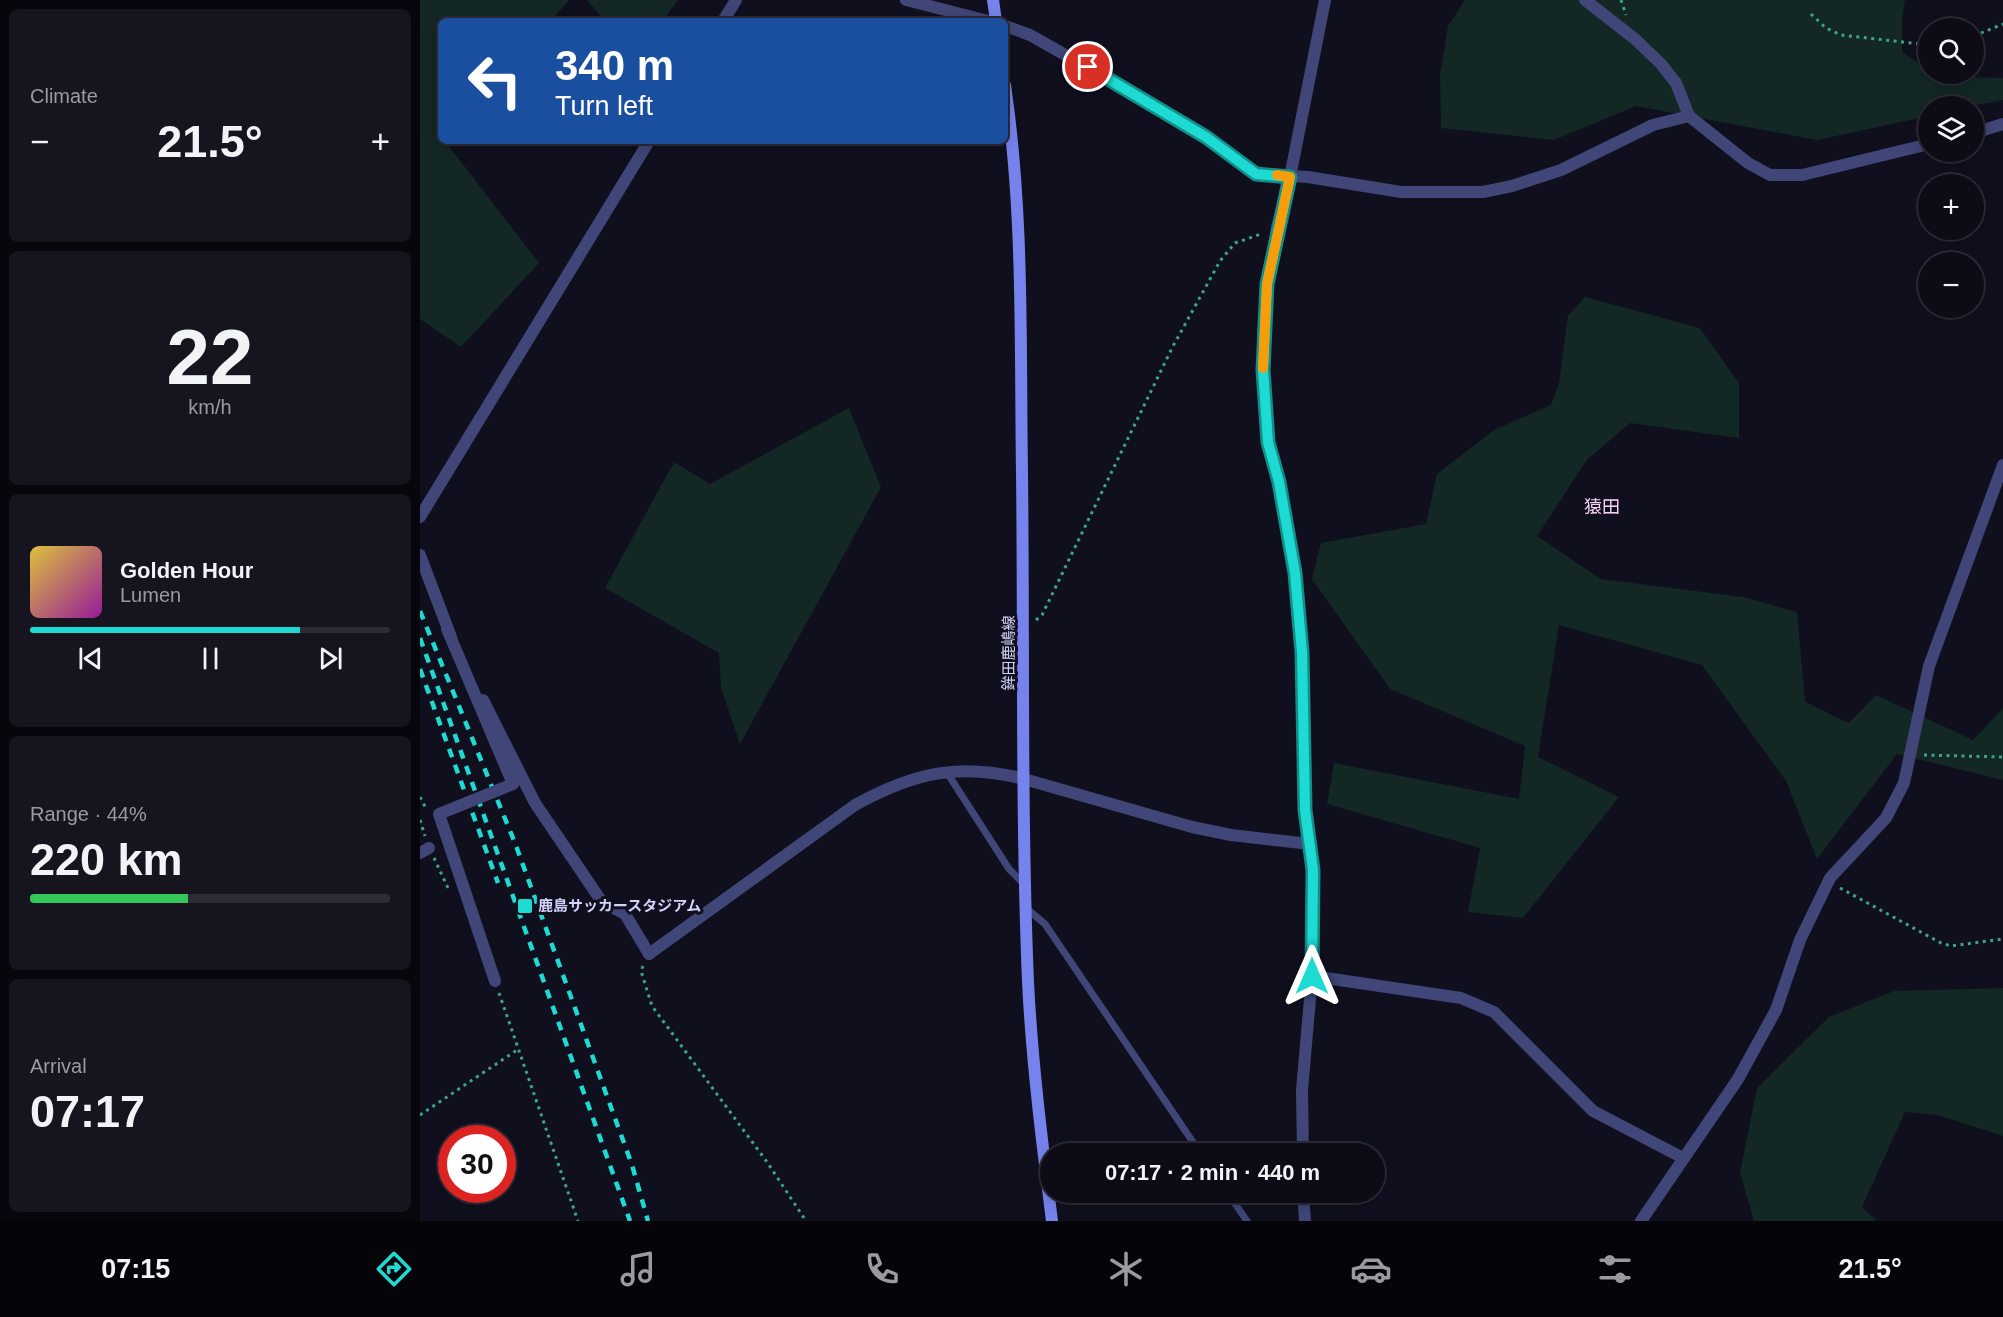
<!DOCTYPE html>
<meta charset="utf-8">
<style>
body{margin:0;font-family:Arial,"Noto Sans JP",sans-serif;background:#15141f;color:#f1f3f6;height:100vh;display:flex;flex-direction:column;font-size:22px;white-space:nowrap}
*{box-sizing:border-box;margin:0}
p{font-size:20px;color:#9a9ba1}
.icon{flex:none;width:33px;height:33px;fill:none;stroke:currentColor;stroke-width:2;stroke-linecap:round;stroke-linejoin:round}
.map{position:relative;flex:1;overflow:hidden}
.panel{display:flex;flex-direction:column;gap:9px;padding:9px;background:#07060c;width:420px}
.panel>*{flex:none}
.banner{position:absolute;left:18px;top:18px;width:570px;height:126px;border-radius:9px;box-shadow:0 3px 15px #0003,0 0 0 2px #2c2b35;background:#1a4fa0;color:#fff;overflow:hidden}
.fabs{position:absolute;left:1498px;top:18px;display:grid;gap:12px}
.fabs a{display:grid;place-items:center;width:66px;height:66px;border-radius:50%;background:#0c0b16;box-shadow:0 3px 15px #0003,0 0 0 2px #2c2b35;font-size:30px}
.speed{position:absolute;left:18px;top:1125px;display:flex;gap:12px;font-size:30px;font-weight:700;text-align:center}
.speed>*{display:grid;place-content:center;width:78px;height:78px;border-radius:50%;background:#0c0b16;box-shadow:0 3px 15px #0003,0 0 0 2px #2c2b35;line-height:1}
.speed .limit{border:9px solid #d22;background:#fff;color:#111}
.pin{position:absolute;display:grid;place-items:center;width:51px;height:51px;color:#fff;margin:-26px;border:3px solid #fff;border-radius:50%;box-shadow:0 2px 6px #0007}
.me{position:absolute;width:66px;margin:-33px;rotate:0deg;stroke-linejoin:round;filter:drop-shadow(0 0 4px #0008)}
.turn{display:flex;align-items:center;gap:21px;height:126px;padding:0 18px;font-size:27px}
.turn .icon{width:78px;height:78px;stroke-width:2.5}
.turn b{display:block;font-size:42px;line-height:51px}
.big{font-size:45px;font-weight:600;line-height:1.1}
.panel .widget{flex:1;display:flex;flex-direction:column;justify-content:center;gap:9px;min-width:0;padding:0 21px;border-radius:9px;background:#15141f}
.panel .dial{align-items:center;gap:0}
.dial b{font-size:78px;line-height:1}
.song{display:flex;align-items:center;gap:18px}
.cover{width:72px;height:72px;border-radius:9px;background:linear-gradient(135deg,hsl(50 70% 55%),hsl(300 70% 35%))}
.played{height:6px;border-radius:3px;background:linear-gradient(90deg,#1ddad2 75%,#2c2b35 75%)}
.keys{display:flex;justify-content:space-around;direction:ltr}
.heat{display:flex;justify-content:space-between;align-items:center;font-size:33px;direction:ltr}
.charge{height:9px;border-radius:4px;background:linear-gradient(90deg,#34c759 44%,#2c2b35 0)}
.trip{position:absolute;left:620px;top:1143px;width:345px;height:60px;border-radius:30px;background:#0c0b16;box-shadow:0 3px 15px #0003,0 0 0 2px #2c2b35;font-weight:600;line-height:60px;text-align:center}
.tab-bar{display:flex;height:96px;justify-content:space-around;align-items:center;background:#050409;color:#9a9ba1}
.tab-bar .icon{width:42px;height:42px}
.tab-bar .on{color:#1ddad2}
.tab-bar b{font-size:27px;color:#f1f3f6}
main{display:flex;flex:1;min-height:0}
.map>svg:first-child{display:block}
.green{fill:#132724}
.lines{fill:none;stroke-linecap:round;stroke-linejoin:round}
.path{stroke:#3da28e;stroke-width:3;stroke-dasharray:3 4.5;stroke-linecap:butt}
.service{stroke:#404677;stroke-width:7}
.minor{stroke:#404677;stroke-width:12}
.tertiary{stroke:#404677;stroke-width:12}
.secondary{stroke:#7683ec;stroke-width:12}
.rail{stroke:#1ddad2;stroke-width:4.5;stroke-dasharray:9 8;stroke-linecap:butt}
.minor-bridge{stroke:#404677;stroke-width:12}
.route-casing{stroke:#138e88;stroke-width:15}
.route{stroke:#1ddad2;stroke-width:10}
.slow{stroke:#f59e0b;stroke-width:10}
.poi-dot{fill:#1ddad2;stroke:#100f1e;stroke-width:2}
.labels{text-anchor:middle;stroke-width:6;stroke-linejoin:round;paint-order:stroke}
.street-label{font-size:15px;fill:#d2d3f9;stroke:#100f1e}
.poi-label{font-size:15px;font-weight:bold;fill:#d2d3f9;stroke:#100f1e;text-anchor:start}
.quarter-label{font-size:18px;fill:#f9d4f1;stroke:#100f1e}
</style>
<main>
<section class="panel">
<div class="widget"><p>Climate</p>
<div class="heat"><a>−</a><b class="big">21.5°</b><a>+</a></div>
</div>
<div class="widget dial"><b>22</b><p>km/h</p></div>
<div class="widget">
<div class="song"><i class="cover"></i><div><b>Golden Hour</b><p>Lumen</p></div></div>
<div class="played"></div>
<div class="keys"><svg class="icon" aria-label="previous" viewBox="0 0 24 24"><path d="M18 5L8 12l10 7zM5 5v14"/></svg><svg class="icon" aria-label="pause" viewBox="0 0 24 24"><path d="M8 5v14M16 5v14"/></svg><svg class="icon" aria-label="next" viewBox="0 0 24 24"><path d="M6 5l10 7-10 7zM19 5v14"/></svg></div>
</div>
<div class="widget"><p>Range · 44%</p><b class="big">220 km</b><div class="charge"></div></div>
<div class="widget"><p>Arrival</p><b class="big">07:17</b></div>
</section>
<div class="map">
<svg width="1583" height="1221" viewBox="0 0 1583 1221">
<rect width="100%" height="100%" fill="#100f1e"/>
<g class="green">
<polygon points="0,0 149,0 131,21 21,21 21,141 31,141 28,145 119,263 41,347 0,319"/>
<polygon points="167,0 258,0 243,21 185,21"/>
<polygon points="1045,0 1485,0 1482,19 1482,52 1516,76 1583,78 1583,100 1552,106 1509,106 1509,116 1397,140 1216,106 1134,140 1021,128 1020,75 1028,26"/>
<polygon points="1165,297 1280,328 1319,383 1319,438 1210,423 1167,460 1117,536 1181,579 1323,597 1377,612 1385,702 1429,723 1456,695 1553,740 1583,708 1583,780 1477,754 1397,859 1366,781 1282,665 1139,625 1118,757 1199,797 1103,918 1048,912 1060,848 907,804 914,763 1099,799 1105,746 970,689 892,579 901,543 1006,524 1017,474 1074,430 1131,405 1139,383 1148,316"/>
<polygon points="429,408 461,487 320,744 301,688 299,653 185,588 254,462 290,484"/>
<polygon points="1583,988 1583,1136 1518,1115 1485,1112 1442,1207 1457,1221 1334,1221 1320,1173 1337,1088 1409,1017 1474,991"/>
</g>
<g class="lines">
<g class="path">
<polyline points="1201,0 1206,15"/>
<polyline points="1391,14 1406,28 1421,35 1509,45"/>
<polyline points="1554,36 1583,24"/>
<polyline points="616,620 622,615 752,348 800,261 815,243 841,234"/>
<polyline points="1504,755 1583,757"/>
<polyline points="0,797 7,810"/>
<polyline points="0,820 5,836"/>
<polyline points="14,858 28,888"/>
<polyline points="1420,888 1521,943 1531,946 1583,939"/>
<polyline points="223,966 221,971 232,1006 347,1162 386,1221"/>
<polyline points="79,993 158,1221"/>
<polyline points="0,1115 97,1050"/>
</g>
<g class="service">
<polyline points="526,771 589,869 605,885"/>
<polyline points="606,908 625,924 781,1154"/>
<polyline points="807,1192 827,1221"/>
</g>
<g class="minor">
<polyline points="486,0 568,21"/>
<polyline points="1165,0 1215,39 1241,64 1256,83 1269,116 1328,163 1350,175 1382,175 1509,144"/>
<polyline points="303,21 316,0"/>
<polyline points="585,26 610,35 725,100 786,137 836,174 888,177 981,192 1063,192 1092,186 1141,170 1233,125 1269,116"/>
<polyline points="1554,133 1583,124"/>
<polyline points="0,517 229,141"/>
<polyline points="0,555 31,637"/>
<polyline points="63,700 115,803 182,902 205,914 229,954"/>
<polyline points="604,779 772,827 811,835 890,844"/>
<polyline points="0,853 9,848"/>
<polyline points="892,976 1041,998 1074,1012 1173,1111 1263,1158"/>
<polyline points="883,1154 882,1090 892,976 893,870 885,810 882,652 875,573 859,482 848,442 843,370 843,333 847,284 857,228 870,177 905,0"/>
<polyline points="883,1192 885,1221"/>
<polyline points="1221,1221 1318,1079 1356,1010 1380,940 1410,878 1466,818 1484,783 1509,666 1583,465"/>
</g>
<path class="tertiary" d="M 229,954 L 435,805 C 493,773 539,762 604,779"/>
<g class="secondary">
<polyline points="573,0 576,21"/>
<path d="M 585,85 C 604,214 600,343 602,473 C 604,642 601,813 608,982 C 612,1062 622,1142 632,1221"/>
</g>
<g class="rail">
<polyline points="0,611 95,843 212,1165 228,1221"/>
<polyline points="0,638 210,1221"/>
<polyline points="0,669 78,883"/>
</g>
<polyline class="minor-bridge" points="27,629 93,784 19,814 75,981"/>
</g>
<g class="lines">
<defs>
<polyline id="route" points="668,67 786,137 836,174 870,177 847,284 843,370 848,442 859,482 875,573 882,652 885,810 893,870 892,976"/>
</defs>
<use href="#route" class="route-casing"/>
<use href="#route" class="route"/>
<polyline class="slow" points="843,368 847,284 870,177 857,175"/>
</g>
<rect class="poi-dot" x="97" y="898" width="16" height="16" rx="3"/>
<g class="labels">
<g class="street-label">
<text transform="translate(589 653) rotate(-90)" y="5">鉾田鹿嶋線</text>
</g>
<g class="poi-label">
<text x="118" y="911">鹿島サッカースタジアム</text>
</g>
<g class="quarter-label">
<text x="1182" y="513">猿田</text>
</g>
</g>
</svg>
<div class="fabs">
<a><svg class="icon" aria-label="search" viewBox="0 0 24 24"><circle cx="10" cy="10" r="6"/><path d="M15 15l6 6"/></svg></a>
<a><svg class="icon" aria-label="layers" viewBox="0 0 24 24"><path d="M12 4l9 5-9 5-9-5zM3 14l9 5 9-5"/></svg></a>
<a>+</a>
<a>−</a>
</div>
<div class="speed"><div class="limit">30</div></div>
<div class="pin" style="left:668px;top:67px;background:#d93025"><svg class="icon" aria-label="arrive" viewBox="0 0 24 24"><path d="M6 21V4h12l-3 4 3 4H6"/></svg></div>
<svg class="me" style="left:892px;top:976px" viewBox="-20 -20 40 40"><path d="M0-17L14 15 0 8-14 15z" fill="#1ddad2" stroke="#fff" stroke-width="4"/></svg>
<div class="trip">07:17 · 2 min · 440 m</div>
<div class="banner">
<div class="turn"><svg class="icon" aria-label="left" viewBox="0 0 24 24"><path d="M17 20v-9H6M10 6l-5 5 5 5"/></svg><div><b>340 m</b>Turn left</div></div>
</div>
</div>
</main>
<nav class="tab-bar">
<b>07:15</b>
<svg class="icon on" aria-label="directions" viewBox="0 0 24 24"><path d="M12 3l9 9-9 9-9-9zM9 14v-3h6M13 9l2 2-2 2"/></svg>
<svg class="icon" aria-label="music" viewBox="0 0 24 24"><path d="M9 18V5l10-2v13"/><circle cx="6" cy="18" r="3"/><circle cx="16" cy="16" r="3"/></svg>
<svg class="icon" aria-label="phone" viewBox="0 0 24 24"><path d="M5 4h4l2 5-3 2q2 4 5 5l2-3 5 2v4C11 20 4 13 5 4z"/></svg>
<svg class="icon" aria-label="climate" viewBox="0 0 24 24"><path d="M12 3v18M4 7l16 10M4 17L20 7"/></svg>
<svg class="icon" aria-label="car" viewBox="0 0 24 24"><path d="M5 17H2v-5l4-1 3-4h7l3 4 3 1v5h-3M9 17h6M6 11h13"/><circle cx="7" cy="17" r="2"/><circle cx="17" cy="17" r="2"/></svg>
<svg class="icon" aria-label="filters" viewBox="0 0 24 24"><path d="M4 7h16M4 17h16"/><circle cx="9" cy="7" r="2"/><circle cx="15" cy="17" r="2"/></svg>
<b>21.5°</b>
</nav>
